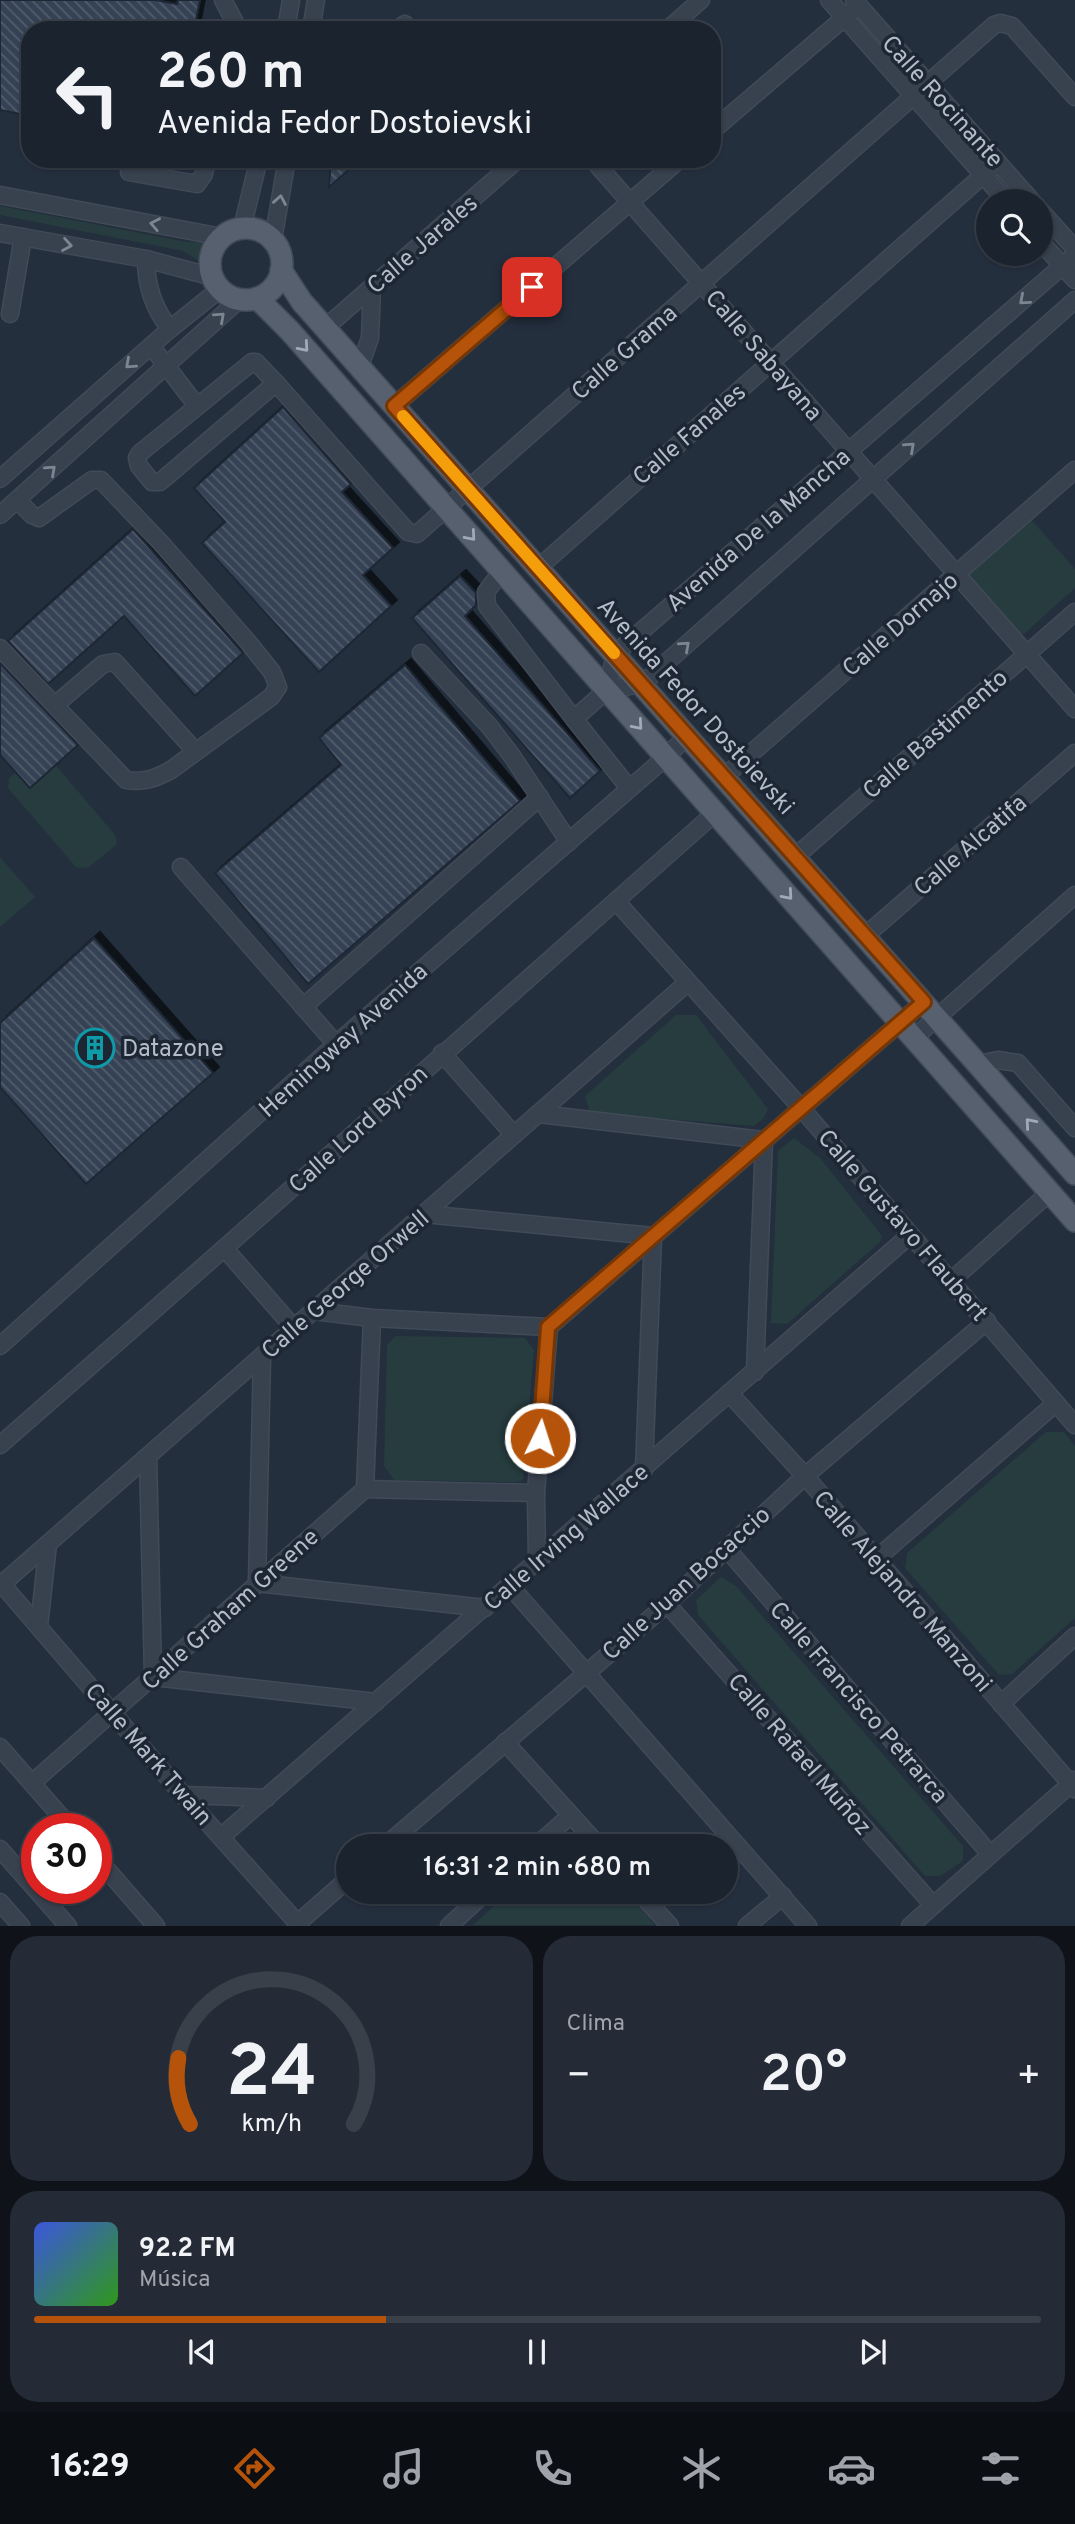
<!DOCTYPE html>
<html lang="es">
<meta charset="utf-8">
<style>
body{margin:0;font-family:Overpass,sans-serif;background:#242b36;color:#f1f3f6;height:100vh;display:flex;flex-direction:column;font-size:26px;white-space:nowrap}
*{box-sizing:border-box;margin:0}
p{font-size:23px;color:#a0a4aa}
.icon{flex:none;width:38px;height:38px;fill:none;stroke:currentColor;stroke-width:2;stroke-linecap:round;stroke-linejoin:round}
.map{position:relative;height:1926px;overflow:hidden}
.side{display:flex;flex-direction:column;gap:10px;padding:10px;background:#0f1319;flex:1}
.side>*{flex:none}
.top-card{position:absolute;left:21px;top:21px;width:700px;height:147px;border-radius:28px;box-shadow:0 2px 5px #0004,0 0 0 2px #39404a;background:#1b232e;color:#f1f3f6;overflow:hidden}
.tools{position:absolute;left:976px;top:189px;display:grid;gap:14px}
.tools a{display:grid;place-items:center;width:77px;height:77px;border-radius:50%;background:#1b232e;box-shadow:0 2px 5px #0004,0 0 0 2px #39404a;font-size:35px}
.speed{position:absolute;left:21px;top:1813px;display:flex;gap:14px;font-size:35px;font-weight:700;text-align:center}
.speed>*{display:grid;place-content:center;width:91px;height:91px;border-radius:50%;background:#1b232e;box-shadow:0 2px 5px #0004,0 0 0 2px #39404a;line-height:1}
.speed .limit{border:10px solid #d22;background:#fff;color:#111}
.pin{position:absolute;display:grid;place-items:center;width:60px;height:60px;color:#fff;margin:-30px;border-radius:14px;box-shadow:0 4px 10px #0006}
.me{position:absolute;width:77px;margin:-38px;rotate:4deg;stroke-linejoin:round;filter:drop-shadow(0 0 5px #0008)}
.turn{display:flex;align-items:center;gap:24px;height:147px;padding:0 21px;font-size:32px}
.turn .icon{width:91px;height:91px;stroke-width:2.5}
.turn b{display:block;font-size:49px;line-height:60px}
.big{font-size:52px;font-weight:600;line-height:1.1}
.side .tile{flex:1;display:flex;flex-direction:column;justify-content:center;gap:10px;min-width:0;padding:0 24px;border-radius:28px;background:#242b36}
.side .dial{align-items:center;gap:0}
.dial svg{height:182px;overflow:visible;fill:none;stroke:#39404a;stroke-width:7;stroke-linecap:round;text-anchor:middle}
.dial text{fill:#f1f3f6;stroke:none}
.song{display:flex;align-items:center;gap:21px}
.cover{width:84px;height:84px;border-radius:10px;background:linear-gradient(135deg,hsl(230 70% 55%),hsl(110 70% 35%))}
.played{height:7px;border-radius:4px;background:linear-gradient(90deg,#b45309 35%,#39404a 35%)}
.keys{display:flex;justify-content:space-around;direction:ltr}
.heat{display:flex;justify-content:space-between;align-items:center;font-size:38px;direction:ltr}
.side .tiles{flex:1;display:grid;gap:10px;grid-template-columns:1fr 1fr}
.tile:last-child{grid-column:span 2}
.trip{position:absolute;left:336px;top:1834px;width:402px;height:70px;border-radius:35px;background:#1b232e;box-shadow:0 2px 5px #0004,0 0 0 2px #39404a;font-weight:600;line-height:70px;text-align:center}
.dock{display:flex;height:112px;justify-content:space-around;align-items:center;background:#0b0e12;color:#a0a4aa}
.dock .icon{width:49px;height:49px}
.dock .active{color:#b45309}
.dock b{font-size:32px;color:#f1f3f6}
.map>svg:first-child{display:block}
.park{fill:#263c3f}
.building{fill:url(#building-back-hatch);stroke:#1f2835;stroke-width:2;filter:url(#shadow)}
.lines{fill:none;stroke-linecap:round;stroke-linejoin:round}
.minor-casing{stroke:#414a57;stroke-width:19}
.major-casing{stroke:#414a57;stroke-width:24}
.minor{stroke:#38414e;stroke-width:16}
.major{stroke:#56606e;stroke-width:21}
.oneway{stroke:#7c8592}
.oneway2{stroke:#a1aab7}
.route-casing{stroke:#753606;stroke-width:18}
.route{stroke:#b45309;stroke-width:12}
.slow{stroke:#f59e0b;stroke-width:12}
.labels{text-anchor:middle;stroke-width:7;stroke-linejoin:round;paint-order:stroke}
.street-label{font-size:24px;fill:#b4bcc9;stroke:#1d2633}
.poi-label{font-size:24px;fill:#b4bcc9;stroke:#1d2633;text-anchor:start}
</style>
<div class="map">
<svg width="1075" height="1926" viewBox="0 0 1075 1926">
<defs>
<pattern id="building-back-hatch" width="6" height="6" patternUnits="userSpaceOnUse" patternTransform="scale(1.75)"><rect width="6" height="6" fill="#364354"/><path d="M-1 5l2 2M0 0l6 6M5-1l2 2" fill="none" stroke="#515c6b"/></pattern>
<filter id="shadow"><feDropShadow dx="6" dy="-6" stdDeviation="0" flood-color="#0009"/></filter>
</defs>
<rect width="100%" height="100%" fill="#242f3e"/>
<g class="park">
<polygon points="0,206 187,242 214,241 207,252 206,265 183,251 0,215"/>
<polygon points="1029,517 1075,569 1075,588 1024,634 1016,633 968,577 967,570"/>
<polygon points="37,755 48,756 115,835 117,844 88,868 76,867 8,788 9,778"/>
<polygon points="0,857 35,897 0,927"/>
<polygon points="676,1015 696,1015 768,1109 764,1118 754,1126 590,1113 585,1096"/>
<polygon points="794,1138 820,1158 882,1236 880,1242 787,1324 771,1323 778,1151"/>
<polygon points="395,1336 525,1338 534,1350 523,1480 515,1482 394,1480 384,1466 387,1345"/>
<polygon points="1046,1432 1064,1432 1075,1446 1075,1618 1012,1674 999,1675 905,1568 907,1553"/>
<polygon points="721,1577 736,1586 963,1846 963,1861 940,1876 925,1876 698,1615 696,1600"/>
<polygon points="510,1892 626,1892 655,1925 473,1925"/>
</g>
<g class="building">
<polygon points="0,0 155,0 177,4 178,0 200,0 194,30 30,30 30,116 0,110"/>
<polygon points="331,159 361,159 329,187"/>
<polygon points="283,407 351,484 342,492 393,548 363,575 391,606 319,672 202,543 225,522 194,488"/>
<polygon points="133,529 243,653 195,696 124,616 48,684 8,641"/>
<polygon points="460,576 476,593 476,605 465,616 600,771 570,798 412,618"/>
<polygon points="0,663 78,745 30,788 0,755"/>
<polygon points="405,665 520,801 308,984 215,873 341,765 319,738"/>
<polygon points="94,938 213,1073 86,1184 0,1087 0,1023"/>
</g>
<g class="lines">
<defs>
<g id="minor">
<polyline points="223,0 239,30"/>
<polyline points="829,0 1006,201"/>
<polyline points="854,0 1032,201"/>
<polyline points="286,30 291,0"/>
<polyline points="311,30 316,0"/>
<polyline points="396,30 405,24"/>
<polyline points="667,30 701,0"/>
<polyline points="712,131 851,12"/>
<polyline points="592,159 1075,709"/>
<polyline points="129,172 197,184 204,174 207,159"/>
<polyline points="0,195 222,237"/>
<polyline points="1041,211 1075,249"/>
<polyline points="242,228 259,159"/>
<polyline points="0,233 146,259 213,277"/>
<polyline points="273,240 287,159"/>
<polyline points="1041,242 1075,280"/>
<path d="M 146,259 C 146,286 153,308 170,329"/>
<polyline points="10,314 23,237"/>
<polyline points="325,328 518,159"/>
<polyline points="151,346 197,406"/>
<polygon points="252,362 256,362 276,383 166,477 160,482 152,482 139,466 137,458 140,453"/>
<polyline points="360,366 370,338 372,287"/>
<polyline points="276,383 408,532 417,534 994,25 1000,23 1012,26 1075,97"/>
<polyline points="394,406 680,159"/>
<polyline points="0,479 170,329 220,289"/>
<polyline points="0,515 240,299"/>
<polyline points="538,568 998,162"/>
<polyline points="502,571 486,592 487,606 574,719 607,690"/>
<path d="M 0,648 L 126,780 C 144,783 156,778 171,770 L 271,697 L 278,687 L 272,672 L 248,642 L 161,543 L 101,480 L 92,480 L 39,518 L 32,515 L 17,500"/>
<polyline points="421,653 490,727 512,756 569,842"/>
<polyline points="607,690 615,654 1075,255"/>
<polyline points="607,690 642,684 1075,300"/>
<polyline points="55,705 103,664 115,662 196,752"/>
<polyline points="574,719 629,788"/>
<polyline points="724,777 1075,470"/>
<polyline points="795,857 1075,612"/>
<polyline points="181,867 336,1044"/>
<polyline points="616,901 802,1109 1075,1425"/>
<polyline points="865,936 1075,753"/>
<polyline points="303,1007 540,797"/>
<polyline points="914,1038 1075,895"/>
<polyline points="442,1053 514,1135"/>
<polyline points="978,1064 998,1060 1018,1063 1075,1128"/>
<polyline points="539,1114 764,1140 755,1372"/>
<polyline points="424,1214 653,1236 644,1470"/>
<polyline points="225,1249 294,1328"/>
<polyline points="951,1281 1050,1192"/>
<polyline points="314,1311 372,1318 549,1327 924,1002"/>
<polyline points="0,1346 336,1044 666,757 687,736"/>
<polyline points="262,1356 257,1583 485,1608"/>
<polyline points="730,1394 805,1476 1075,1789"/>
<path d="M 0,1445 C 240,1236 477,1024 715,813"/>
<polyline points="148,1456 153,1677 376,1702"/>
<polyline points="365,1489 372,1318"/>
<polyline points="727,1549 990,1854"/>
<polyline points="876,1559 1056,1403"/>
<polyline points="537,1562 536,1493 549,1327"/>
<polyline points="0,1582 183,1795 300,1926"/>
<polyline points="2,1584 687,983"/>
<polyline points="510,1586 808,1926"/>
<polyline points="667,1604 933,1905"/>
<polyline points="39,1626 48,1544"/>
<polyline points="1001,1704 1075,1636"/>
<polyline points="505,1742 599,1846"/>
<polyline points="0,1747 72,1829"/>
<polyline points="32,1783 365,1489 536,1493"/>
<polyline points="183,1795 267,1798"/>
<polyline points="221,1837 910,1235"/>
<polyline points="385,1846 667,1604 805,1476 987,1321"/>
<polyline points="536,1846 571,1815"/>
<polyline points="0,1849 68,1926"/>
<polyline points="96,1857 156,1926"/>
<polyline points="639,1892 670,1926"/>
<polyline points="0,1902 21,1926"/>
<polyline points="298,1923 348,1879"/>
<polyline points="449,1926 486,1892"/>
<polyline points="747,1926 783,1896"/>
<polyline points="910,1926 1075,1780"/>
</g>
<g id="major">
<circle cx="246" cy="264" r="36"/>
<polyline points="281,270 302,302 1075,1174"/>
<polyline points="257,298 290,331 1075,1221"/>
</g>
</defs>
<use href="#minor" class="minor-casing"/>
<use href="#major" class="major-casing"/>
<use href="#minor" class="minor"/>
<use href="#major" class="major"/>
</g>
<defs><path id="oneway-chevron" d="M-2-3.5L2.5 0L-2 3.5" fill="none" stroke-width="1.6" stroke-linecap="round" stroke-linejoin="round" transform="scale(1.75)"/></defs>
<g class="oneway">
<use href="#oneway-chevron" transform="translate(280 200) rotate(-80)"/>
<use href="#oneway-chevron" transform="translate(155 224) rotate(-169)"/>
<use href="#oneway-chevron" transform="translate(67 245) rotate(10)"/>
<use href="#oneway-chevron" transform="translate(1024 300) rotate(139)"/>
<use href="#oneway-chevron" transform="translate(220 317) rotate(-42)"/>
<use href="#oneway-chevron" transform="translate(130 364) rotate(138)"/>
<use href="#oneway-chevron" transform="translate(910 447) rotate(-42)"/>
<use href="#oneway-chevron" transform="translate(51 470) rotate(-42)"/>
<use href="#oneway-chevron" transform="translate(685 646) rotate(-42)"/>
</g>
<g class="oneway2">
<use href="#oneway-chevron" transform="translate(304 347) rotate(49)"/>
<use href="#oneway-chevron" transform="translate(471 536) rotate(49)"/>
<use href="#oneway-chevron" transform="translate(638 725) rotate(49)"/>
<use href="#oneway-chevron" transform="translate(788 895) rotate(49)"/>
<use href="#oneway-chevron" transform="translate(1030 1123) rotate(-131)"/>
</g>
<g class="lines">
<defs>
<polyline id="route" points="532,287 394,406 924,1002 548,1327 540,1438"/>
</defs>
<use href="#route" class="route-casing"/>
<use href="#route" class="route"/>
<polyline class="slow" points="403,416 614,653"/>
</g>
<defs>
<symbol id="building-ring" viewBox="-11 -11 22 22"><circle r="9.5" fill="#1d2633" stroke="#0f9aa8" stroke-width="1.5"/><path d="M-4-6H4V6H1V3H-1V6H-4ZM-2.5-4.3h1.7v1.8h-1.7ZM.8-4.3h1.7v1.8H.8ZM-2.5-1h1.7V.8h-1.7ZM.8-1h1.7V.8H.8Z" fill="#0f9aa8"/></symbol>
</defs>
<g fill-rule="evenodd">
<use href="#building-ring" x="73" y="1026" width="44" height="44"/>
</g>
<g class="labels">
<g class="street-label">
<text transform="translate(943 101) rotate(48)" y="8">Calle Rocinante</text>
<text transform="translate(422 244) rotate(-41)" y="8">Calle Jarales</text>
<text transform="translate(624 352) rotate(-41)" y="8">Calle Grama</text>
<text transform="translate(764 355) rotate(49)" y="8">Calle Sabayana</text>
<text transform="translate(689 434) rotate(-41)" y="8">Calle Fanales</text>
<text transform="translate(758 530) rotate(-41)" y="8">Avenida De la Mancha</text>
<text transform="translate(900 624) rotate(-41)" y="8">Calle Dornajo</text>
<text transform="translate(696 706) rotate(48)" y="8">Avenida Fedor Dostoievski</text>
<text transform="translate(935 734) rotate(-41)" y="8">Calle Bastimento</text>
<text transform="translate(970 845) rotate(-41)" y="8">Calle Alcatifa</text>
<text transform="translate(343 1040) rotate(-42)" y="8">Hemingway Avenida</text>
<text transform="translate(358 1129) rotate(-42)" y="8">Calle Lord Byron</text>
<text transform="translate(903 1225) rotate(49)" y="8">Calle Gustavo Flaubert</text>
<text transform="translate(345 1284) rotate(-41)" y="8">Calle George Orwell</text>
<text transform="translate(566 1537) rotate(-41)" y="8">Calle Irving Wallace</text>
<text transform="translate(686 1583) rotate(-42)" y="8">Calle Juan Bocaccio</text>
<text transform="translate(903 1591) rotate(49)" y="8">Calle Alejandro Manzoni</text>
<text transform="translate(230 1609) rotate(-42)" y="8">Calle Graham Greene</text>
<text transform="translate(859 1702) rotate(49)" y="8">Calle Francisco Petrarca</text>
<text transform="translate(149 1754) rotate(49)" y="8">Calle Mark Twain</text>
<text transform="translate(800 1754) rotate(49)" y="8">Calle Rafael Muñoz</text>
</g>
<g class="poi-label">
<text x="122" y="1056">Datazone</text>
</g>
</g>
</svg>
<div class="tools">
<a><svg class="icon" aria-label="search" viewBox="0 0 24 24"><circle cx="10" cy="10" r="6"/><path d="M15 15l6 6"/></svg></a>
</div>
<div class="speed"><div class="limit">30</div></div>
<div class="pin" style="left:532px;top:287px;background:#d93025"><svg class="icon" aria-label="arrive" viewBox="0 0 24 24"><path d="M6 21V4h12l-3 4 3 4H6"/></svg></div>
<svg class="me" style="left:540px;top:1438px" viewBox="-20 -20 40 40"><circle r="17" fill="#b45309" stroke="#fff" stroke-width="3"/><path d="M0-11L8 9 0 5-8 9z" fill="#fff"/></svg>
<div class="trip">16:31 · 2 min · 680 m</div>
<div class="top-card">
<div class="turn"><svg class="icon" aria-label="left" viewBox="0 0 24 24"><path d="M17 20v-9H6M10 6l-5 5 5 5"/></svg><div><b>260 m</b>Avenida Fedor Dostoievski</div></div>
</div>
</div>
<section class="side">
<div class="tiles">
<div class="tile dial"><svg viewBox="0 0 100 80">
<path d="M14 69A42 42 0 1 1 86 69"/>
<path d="M14 69A42 42 0 0 1 9 40" stroke="#b45309"/>
<text x="50" y="56" font-size="32" font-weight="700">24</text>
<text x="50" y="72" font-size="11">km/h</text>
</svg></div>
<div class="tile"><p>Clima</p>
<div class="heat"><a>−</a><b class="big">20°</b><a>+</a></div>
</div>
<div class="tile">
<div class="song"><i class="cover"></i><div><b>92.2 FM</b><p>Música</p></div></div>
<div class="played"></div>
<div class="keys"><svg class="icon" aria-label="previous" viewBox="0 0 24 24"><path d="M18 5L8 12l10 7zM5 5v14"/></svg><svg class="icon" aria-label="pause" viewBox="0 0 24 24"><path d="M8 5v14M16 5v14"/></svg><svg class="icon" aria-label="next" viewBox="0 0 24 24"><path d="M6 5l10 7-10 7zM19 5v14"/></svg></div>
</div>
</div>
</section>
<nav class="dock">
<b>16:29</b>
<svg class="icon active" aria-label="directions" viewBox="0 0 24 24"><path d="M12 3l9 9-9 9-9-9zM9 14v-3h6M13 9l2 2-2 2"/></svg>
<svg class="icon" aria-label="music" viewBox="0 0 24 24"><path d="M9 18V5l10-2v13"/><circle cx="6" cy="18" r="3"/><circle cx="16" cy="16" r="3"/></svg>
<svg class="icon" aria-label="phone" viewBox="0 0 24 24"><path d="M5 4h4l2 5-3 2q2 4 5 5l2-3 5 2v4C11 20 4 13 5 4z"/></svg>
<svg class="icon" aria-label="climate" viewBox="0 0 24 24"><path d="M12 3v18M4 7l16 10M4 17L20 7"/></svg>
<svg class="icon" aria-label="car" viewBox="0 0 24 24"><path d="M5 17H2v-5l4-1 3-4h7l3 4 3 1v5h-3M9 17h6M6 11h13"/><circle cx="7" cy="17" r="2"/><circle cx="17" cy="17" r="2"/></svg>
<svg class="icon" aria-label="filters" viewBox="0 0 24 24"><path d="M4 7h16M4 17h16"/><circle cx="9" cy="7" r="2"/><circle cx="15" cy="17" r="2"/></svg>
</nav>
